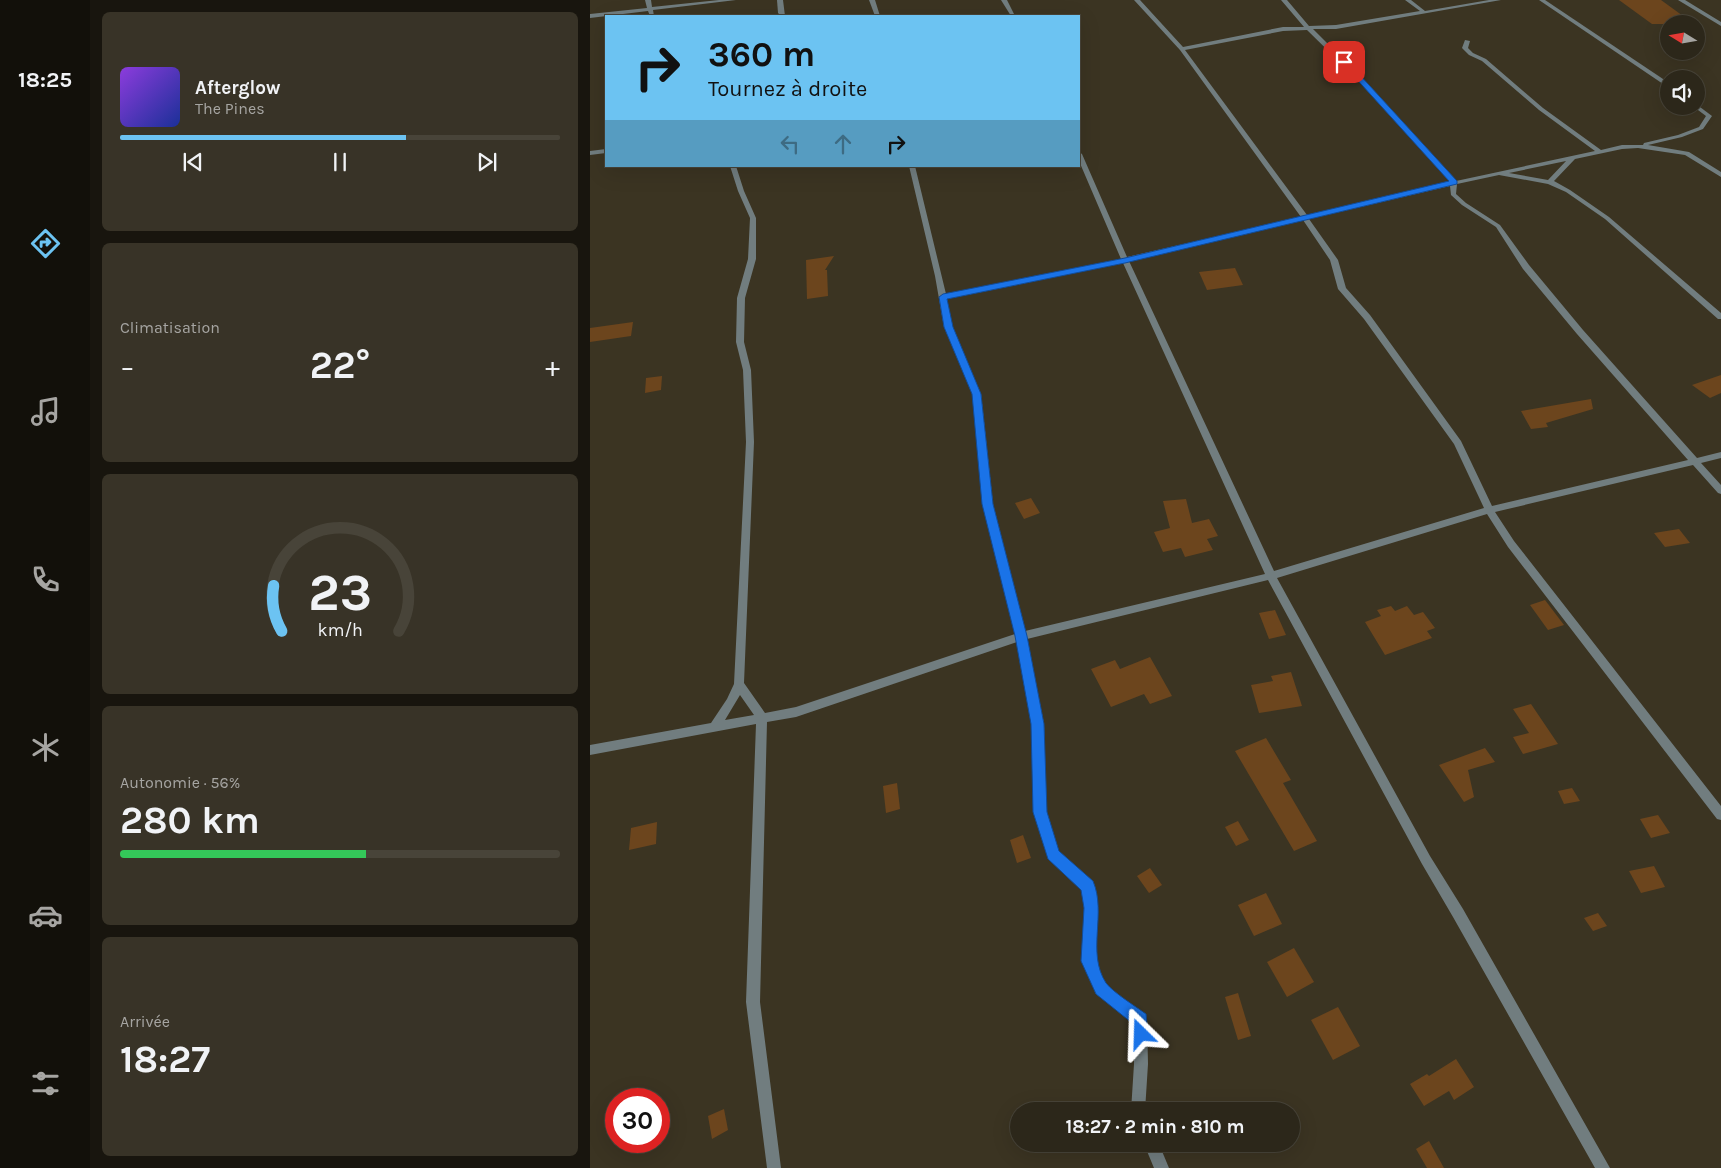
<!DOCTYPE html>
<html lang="fr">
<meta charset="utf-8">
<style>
body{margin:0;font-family:Karla,sans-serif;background:#383327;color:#f1f3f6;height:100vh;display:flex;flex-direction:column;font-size:19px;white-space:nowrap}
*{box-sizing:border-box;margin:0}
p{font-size:16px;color:#a6a5a2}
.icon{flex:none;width:28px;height:28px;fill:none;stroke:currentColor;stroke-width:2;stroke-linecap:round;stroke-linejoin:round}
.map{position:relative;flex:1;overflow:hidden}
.details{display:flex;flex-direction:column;gap:12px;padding:12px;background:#18150e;width:500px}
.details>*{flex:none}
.guide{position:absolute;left:15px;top:15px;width:475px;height:152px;border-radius:0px;box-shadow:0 5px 20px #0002,0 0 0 1px #484439;background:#6cc3f2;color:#111;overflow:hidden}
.needle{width:32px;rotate:281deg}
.tools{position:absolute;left:1070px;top:15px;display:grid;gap:10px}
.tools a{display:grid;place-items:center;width:45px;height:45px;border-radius:50%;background:#2c271a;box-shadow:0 5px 20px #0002,0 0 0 1px #484439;font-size:25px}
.speed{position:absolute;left:15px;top:1088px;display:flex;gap:10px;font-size:25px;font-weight:700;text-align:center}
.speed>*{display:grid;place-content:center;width:65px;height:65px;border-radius:50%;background:#2c271a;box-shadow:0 5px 20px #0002,0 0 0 1px #484439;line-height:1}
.speed .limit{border:8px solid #d22;background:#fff;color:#111}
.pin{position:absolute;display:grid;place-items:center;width:42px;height:42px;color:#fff;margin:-21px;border-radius:10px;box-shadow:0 2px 8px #0006}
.me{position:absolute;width:55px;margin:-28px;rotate:338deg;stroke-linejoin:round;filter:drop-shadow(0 0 4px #0008)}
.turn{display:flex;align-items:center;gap:18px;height:105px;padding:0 20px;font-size:22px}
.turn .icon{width:65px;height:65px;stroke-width:2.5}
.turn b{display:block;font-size:35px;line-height:42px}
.lanes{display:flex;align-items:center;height:48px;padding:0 20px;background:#0003;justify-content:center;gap:25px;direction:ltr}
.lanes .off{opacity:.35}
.big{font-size:38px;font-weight:700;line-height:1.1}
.details .widget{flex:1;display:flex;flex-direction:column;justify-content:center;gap:8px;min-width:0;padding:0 18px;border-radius:8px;background:#383327}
.details .dial{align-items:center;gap:0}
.dial svg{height:130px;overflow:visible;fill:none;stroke:#484439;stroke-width:7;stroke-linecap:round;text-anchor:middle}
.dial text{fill:#f1f3f6;stroke:none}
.song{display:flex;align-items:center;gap:15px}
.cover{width:60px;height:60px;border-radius:8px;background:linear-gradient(135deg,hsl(270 70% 55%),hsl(230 70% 35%))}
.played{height:5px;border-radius:2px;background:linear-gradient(90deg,#6cc3f2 65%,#484439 65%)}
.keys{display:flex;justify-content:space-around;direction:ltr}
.heat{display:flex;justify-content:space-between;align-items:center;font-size:28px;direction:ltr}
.charge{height:8px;border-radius:4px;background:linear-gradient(90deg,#34c759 56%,#484439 0)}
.trip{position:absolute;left:420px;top:1102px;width:290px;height:50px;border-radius:25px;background:#2c271a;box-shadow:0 5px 20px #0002,0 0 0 1px #484439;font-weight:700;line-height:50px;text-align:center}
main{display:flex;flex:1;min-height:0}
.dock{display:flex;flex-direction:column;width:90px;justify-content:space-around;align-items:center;background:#12100a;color:#a6a5a2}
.dock .icon{width:35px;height:35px}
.dock .current{color:#6cc3f2}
.dock b{font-size:22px;color:#f1f3f6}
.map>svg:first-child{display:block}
.building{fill:#6c451d}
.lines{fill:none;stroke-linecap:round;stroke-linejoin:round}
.minor{fill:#717d7f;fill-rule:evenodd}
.route{fill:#1a73e8;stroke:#114b97}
</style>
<main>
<nav class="dock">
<b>18:25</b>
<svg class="icon current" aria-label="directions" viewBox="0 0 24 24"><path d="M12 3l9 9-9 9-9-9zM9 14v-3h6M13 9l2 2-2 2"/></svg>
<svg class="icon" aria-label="music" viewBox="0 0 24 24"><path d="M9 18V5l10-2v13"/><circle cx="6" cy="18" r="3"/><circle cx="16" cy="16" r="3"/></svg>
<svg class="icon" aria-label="phone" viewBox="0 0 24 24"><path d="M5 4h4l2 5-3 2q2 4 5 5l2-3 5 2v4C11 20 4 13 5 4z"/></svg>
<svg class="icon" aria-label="climate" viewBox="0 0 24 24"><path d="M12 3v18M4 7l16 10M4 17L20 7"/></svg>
<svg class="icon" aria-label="car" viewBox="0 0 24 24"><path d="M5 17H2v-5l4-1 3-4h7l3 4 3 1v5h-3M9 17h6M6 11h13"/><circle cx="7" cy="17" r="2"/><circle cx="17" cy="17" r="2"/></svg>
<svg class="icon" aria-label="filters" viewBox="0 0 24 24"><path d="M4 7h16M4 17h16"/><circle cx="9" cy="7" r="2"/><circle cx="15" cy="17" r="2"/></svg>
</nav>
<section class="details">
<div class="widget">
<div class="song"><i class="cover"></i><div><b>Afterglow</b><p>The Pines</p></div></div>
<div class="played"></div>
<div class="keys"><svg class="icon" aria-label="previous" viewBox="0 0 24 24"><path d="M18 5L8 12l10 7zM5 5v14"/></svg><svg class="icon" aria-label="pause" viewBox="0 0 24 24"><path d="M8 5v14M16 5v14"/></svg><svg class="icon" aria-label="next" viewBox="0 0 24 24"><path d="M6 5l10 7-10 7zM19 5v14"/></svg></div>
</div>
<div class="widget"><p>Climatisation</p>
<div class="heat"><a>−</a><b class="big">22°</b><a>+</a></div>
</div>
<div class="widget dial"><svg viewBox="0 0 100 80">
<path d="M14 69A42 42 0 1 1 86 69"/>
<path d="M14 69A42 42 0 0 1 9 41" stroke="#6cc3f2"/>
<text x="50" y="56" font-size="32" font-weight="700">23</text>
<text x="50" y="72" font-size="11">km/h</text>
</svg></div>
<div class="widget"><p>Autonomie · 56%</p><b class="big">280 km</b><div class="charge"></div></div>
<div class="widget"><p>Arrivée</p><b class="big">18:27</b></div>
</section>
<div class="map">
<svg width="1131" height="1168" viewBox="0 0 1131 1168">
<rect width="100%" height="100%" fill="#3b3422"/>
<g class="building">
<polygon points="1029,0 1071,0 1104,24 1062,24"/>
<polygon points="244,256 235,270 237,270 238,296 217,299 216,260"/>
<polygon points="645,268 653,285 617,290 609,272"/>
<polygon points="43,322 41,336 0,342 0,328"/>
<polygon points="1131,375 1131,393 1120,398 1102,385"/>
<polygon points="72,376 71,390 55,393 56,378"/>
<polygon points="1001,399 1003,409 956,423 958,427 941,429 931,411"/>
<polygon points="441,498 450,513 434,519 425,503"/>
<polygon points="596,499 602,523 619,519 628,536 617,539 623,550 595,557 591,548 573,552 564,532 580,528 573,501"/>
<polygon points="1089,529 1100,543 1075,547 1064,533"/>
<polygon points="955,600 974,625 958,630 940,605"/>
<polygon points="801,606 805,611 817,606 824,615 833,612 845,628 837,631 842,638 795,655 775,622 791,616 787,610"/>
<polygon points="685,610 696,635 679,639 669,613"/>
<polygon points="560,657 582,696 560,704 554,694 521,707 501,669 525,660 530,669"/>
<polygon points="701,672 712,706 669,713 661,685 683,681 681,676"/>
<polygon points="941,704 968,744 933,754 923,737 939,733 923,709"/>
<polygon points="676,738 701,780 693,783 727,841 704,851 645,751"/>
<polygon points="895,748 905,762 878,770 884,797 874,802 849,765"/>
<polygon points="307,783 310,809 296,813 293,786"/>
<polygon points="982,788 990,801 974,804 968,791"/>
<polygon points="1068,815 1080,833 1061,838 1050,819"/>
<polygon points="648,821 659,840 646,846 635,827"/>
<polygon points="67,822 66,844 39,850 41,828"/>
<polygon points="433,835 441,858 427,863 420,840"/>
<polygon points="1064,866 1075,887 1051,893 1039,871"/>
<polygon points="560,868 572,885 559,893 547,876"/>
<polygon points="676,893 692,924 664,936 648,905"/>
<polygon points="1008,913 1017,926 1003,931 994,918"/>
<polygon points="704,948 724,982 697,997 677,962"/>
<polygon points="648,993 661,1036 648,1040 635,997"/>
<polygon points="748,1007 770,1046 743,1060 721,1020"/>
<polygon points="866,1059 884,1087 864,1100 859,1091 834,1106 820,1084 837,1074 839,1076"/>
<polygon points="134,1109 138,1130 122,1139 118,1116"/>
<polygon points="839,1141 854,1168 837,1168 826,1149"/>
</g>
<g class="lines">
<g class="minor">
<polygon points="55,0 61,0 62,7 129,0 146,0 63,10 64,16 60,16 58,11 0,18 0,14 57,8"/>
<polygon points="187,0 193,0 195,16 191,16 188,13"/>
<polygon points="279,0 285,0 290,16 285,16"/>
<polygon points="411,0 417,0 425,16 421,16"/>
<path d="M 544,0 L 550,0 L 593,47 L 693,27 L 714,27 L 691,0 L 697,0 L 719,26 L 746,25 L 830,11 L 815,0 L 821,0 L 835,11 L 899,0 L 911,0 L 746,29 L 723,29 L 776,82 L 866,181 L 1005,151 L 949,110 L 892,61 L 879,55 L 872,48 L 875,40 L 880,41 L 878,48 L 883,53 L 896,59 L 953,108 L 1011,150 L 1032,145 L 1053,145 L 1054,143 L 1088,135 L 1109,127 L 1116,116 L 1104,107 L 1106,104 L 1122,116 L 1113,129 L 1092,137 L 1058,145 L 1099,152 L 1131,172 L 1131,177 L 1095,155 L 1048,148 L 1032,149 L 985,159 L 964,181 L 980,190 L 1019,217 L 1131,313 L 1131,319 L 1128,319 L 1015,219 L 976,192 L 958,184 L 909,175 L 867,184 L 866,194 L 876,203 L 910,225 L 939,265 L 993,330 L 1107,458 L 1131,452 L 1131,458 L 1111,463 L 1131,485 L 1131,494 L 1128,493 L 1103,465 L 905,512 L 924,541 L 1131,806 L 1131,820 L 1127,819 L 918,547 L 897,514 L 687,578 L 840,856 L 873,909 L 1020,1168 L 1005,1168 L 863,917 L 832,864 L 678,580 L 437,639 L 454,724 L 456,812 L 468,852 L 502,882 C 517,914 494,954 515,984 C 521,991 546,1008 555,1015 L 557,1020 L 558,1064 L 555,1111 L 541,1111 L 544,1064 L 543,1023 L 506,994 L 492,961 L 496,908 L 492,889 L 459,859 L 457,855 L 444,812 L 442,724 L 427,642 L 206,717 L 177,722 L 170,1002 L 191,1168 L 177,1168 L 156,1002 L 166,724 L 0,755 L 0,745 L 121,723 L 137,699 L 144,684 L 156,442 L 153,370 L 146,342 L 147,298 L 158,259 L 160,218 L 148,191 L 140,166 L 146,166 L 154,191 L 166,218 L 166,259 L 155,298 L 154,342 L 161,370 L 164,442 L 154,683 L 175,713 L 206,707 L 425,634 L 393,504 L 383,394 L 354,327 L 345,276 L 319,166 L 325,166 L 356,294 L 531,259 L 489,161 L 489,152 L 492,154 L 537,257 L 711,217 L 590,50 ZM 717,30 L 772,84 L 860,182 L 717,215 L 595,50 L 693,31 ZM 976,161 L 958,180 L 919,173 ZM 860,186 L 861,195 L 872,205 L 906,227 L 933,269 L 987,334 L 1098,460 L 902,506 L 871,441 L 780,315 L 756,288 L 748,260 L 719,219 ZM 713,220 L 740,260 L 748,289 L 774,319 L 864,444 L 894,508 L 684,571 L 539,261 ZM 533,263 L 675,574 L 435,631 L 403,504 L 391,394 L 362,327 L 357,299 ZM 150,695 L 164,715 L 135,720 Z"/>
<polygon points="949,0 955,0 1079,83 1079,88"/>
<polygon points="1088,0 1095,0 1131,22 1131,26"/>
<polygon points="16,149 16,153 0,155 0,151"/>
<polygon points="554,1144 569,1144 579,1168 564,1168"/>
</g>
</g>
<path class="route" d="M 752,61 L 757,61 L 867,181 L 867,184 L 535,263 L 357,299 L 363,327 L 391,394 L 403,504 L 437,636 L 454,724 L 457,812 L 469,851 L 503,881 C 517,914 496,952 516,983 C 524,993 545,1006 556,1014 L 558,1034 L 556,1040 L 551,1042 L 545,1040 L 542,1023 L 506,994 L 491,961 L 494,908 L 491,890 L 458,859 L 443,812 L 441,724 L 425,636 L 392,504 L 382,394 L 354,327 L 349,297 L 353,294 L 535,258 L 859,181 L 752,63 Z"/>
</svg>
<div class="tools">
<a><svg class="needle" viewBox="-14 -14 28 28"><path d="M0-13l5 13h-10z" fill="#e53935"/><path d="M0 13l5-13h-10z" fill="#a6a5a2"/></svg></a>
<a><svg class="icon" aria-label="sound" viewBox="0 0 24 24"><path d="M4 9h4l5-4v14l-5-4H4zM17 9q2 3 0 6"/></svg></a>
</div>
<div class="speed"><div class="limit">30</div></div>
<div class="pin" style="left:754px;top:62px;background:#d93025"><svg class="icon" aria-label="arrive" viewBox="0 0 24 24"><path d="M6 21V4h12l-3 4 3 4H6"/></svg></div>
<svg class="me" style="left:551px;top:1034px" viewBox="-20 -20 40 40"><path d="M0-17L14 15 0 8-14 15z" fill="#1a73e8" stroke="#fff" stroke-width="4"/></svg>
<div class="trip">18:27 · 2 min · 810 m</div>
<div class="guide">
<div class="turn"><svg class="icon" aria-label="right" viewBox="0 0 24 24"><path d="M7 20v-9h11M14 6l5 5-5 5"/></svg><div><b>360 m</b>Tournez à droite</div></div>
<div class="lanes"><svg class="icon off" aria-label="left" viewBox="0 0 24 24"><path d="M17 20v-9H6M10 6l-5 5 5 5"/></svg><svg class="icon off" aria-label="ahead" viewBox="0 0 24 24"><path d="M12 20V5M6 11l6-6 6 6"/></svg><svg class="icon" aria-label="right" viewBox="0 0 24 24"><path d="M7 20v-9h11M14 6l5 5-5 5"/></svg></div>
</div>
</div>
</main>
